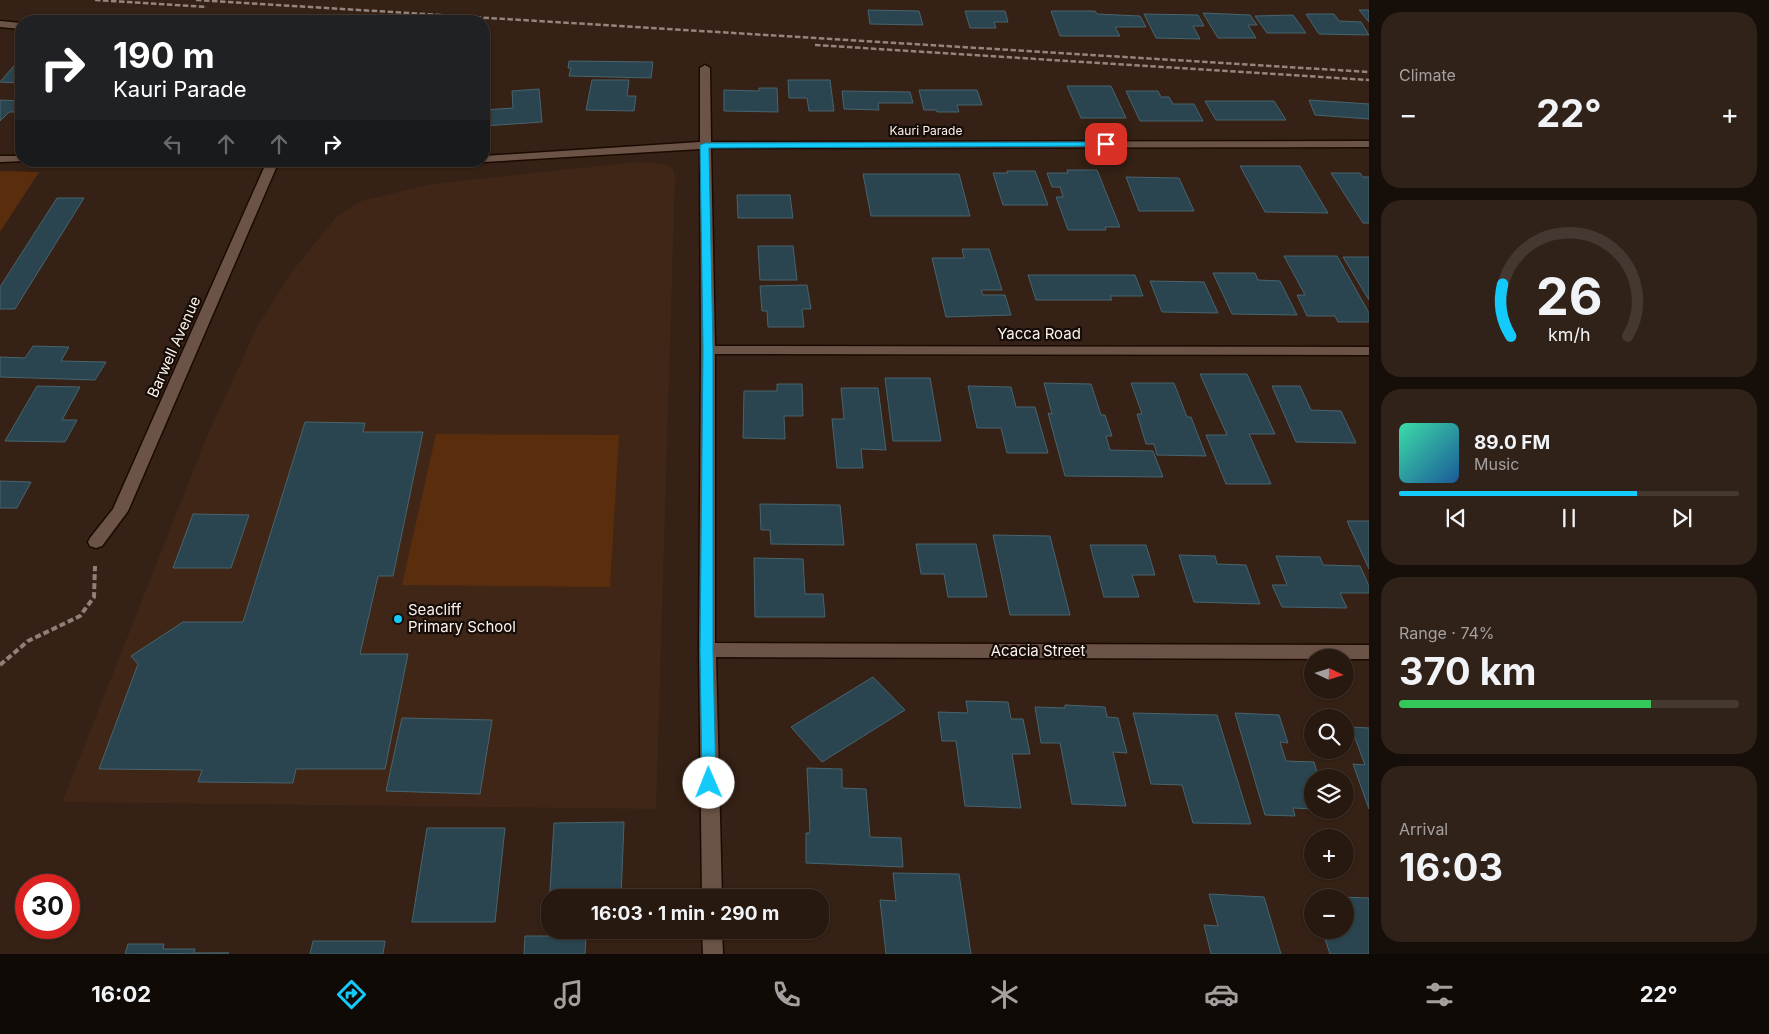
<!DOCTYPE html>
<meta charset="utf-8">
<style>
body{margin:0;font-family:Inter,sans-serif;background:#302219;color:#f1f3f6;height:100vh;display:flex;flex-direction:column;font-size:19px;white-space:nowrap}
*{box-sizing:border-box;margin:0}
p{font-size:16px;color:#a5a09f}
.icon{flex:none;width:28px;height:28px;fill:none;stroke:currentColor;stroke-width:2;stroke-linecap:round;stroke-linejoin:round}
.map{position:relative;flex:1;overflow:hidden}
.sheet{display:flex;flex-direction:column;gap:12px;padding:12px;background:#160e09;width:400px}
.sheet>*{flex:none}
.guide{position:absolute;left:15px;top:15px;width:475px;height:152px;border-radius:20px;box-shadow:0 1px 4px #0004,0 0 0 1px #443830;background:#202124;color:#fff;overflow:hidden}
.needle{width:32px;rotate:94deg}
.controls{position:absolute;left:1304px;top:649px;display:grid;gap:10px}
.controls a{display:grid;place-items:center;width:50px;height:50px;border-radius:50%;background:#281910;box-shadow:0 1px 4px #0004,0 0 0 1px #443830;font-size:25px}
.speed{position:absolute;left:15px;top:874px;display:flex;gap:10px;font-size:25px;font-weight:700;text-align:center}
.speed>*{display:grid;place-content:center;width:65px;height:65px;border-radius:50%;background:#281910;box-shadow:0 1px 4px #0004,0 0 0 1px #443830;line-height:1}
.speed .limit{border:8px solid #d22;background:#fff;color:#111}
.pin{position:absolute;display:grid;place-items:center;width:42px;height:42px;color:#fff;margin:-21px;border-radius:10px;box-shadow:0 2px 8px #0006}
.me{position:absolute;width:55px;margin:-28px;rotate:359deg;stroke-linejoin:round;filter:drop-shadow(0 0 4px #0008)}
.turn{display:flex;align-items:center;gap:18px;height:105px;padding:0 15px;font-size:22px}
.turn .icon{width:65px;height:65px;stroke-width:2.5}
.turn b{display:block;font-size:35px;line-height:42px}
.lanes{display:flex;align-items:center;height:48px;padding:0 15px;background:#0003;justify-content:center;gap:25px;direction:ltr}
.lanes .off{opacity:.35}
.big{font-size:38px;font-weight:700;line-height:1.1}
.sheet .widget{flex:1;display:flex;flex-direction:column;justify-content:center;gap:8px;min-width:0;padding:0 18px;border-radius:20px;background:#302219}
.sheet .dial{align-items:center;gap:0}
.dial svg{height:130px;overflow:visible;fill:none;stroke:#443830;stroke-width:7;stroke-linecap:round;text-anchor:middle}
.dial text{fill:#f1f3f6;stroke:none}
.song{display:flex;align-items:center;gap:15px}
.cover{width:60px;height:60px;border-radius:8px;background:linear-gradient(135deg,hsl(160 70% 55%),hsl(210 70% 35%))}
.played{height:5px;border-radius:2px;background:linear-gradient(90deg,#13cafb 70%,#443830 70%)}
.keys{display:flex;justify-content:space-around;direction:ltr}
.heat{display:flex;justify-content:space-between;align-items:center;font-size:28px;direction:ltr}
.charge{height:8px;border-radius:4px;background:linear-gradient(90deg,#34c759 74%,#443830 0)}
.trip{position:absolute;left:541px;top:889px;width:288px;height:50px;border-radius:20px;background:#281910;box-shadow:0 1px 4px #0004,0 0 0 1px #443830;font-weight:700;line-height:50px;text-align:center}
.tab-bar{display:flex;height:80px;justify-content:space-around;align-items:center;background:#100a06;color:#a5a09f}
.tab-bar .icon{width:35px;height:35px}
.tab-bar .current{color:#13cafb}
.tab-bar b{font-size:22px;color:#f1f3f6}
main{display:flex;flex:1;min-height:0}
.map>svg:first-child{display:block}
.built{fill:#402616}
.green{fill:#5a2d0d}
.building{fill:#2a454f;stroke:#48646e}
.lines{fill:none;stroke-linecap:round;stroke-linejoin:round}
.minor-casing{stroke:#1c0a02;stroke-width:3}
.path{stroke:#908077;stroke-width:4;stroke-dasharray:6 3;stroke-linecap:butt}
.minor{fill:#6b5447;fill-rule:evenodd}
.rail{stroke:#95857c;stroke-width:2.5;stroke-dasharray:5.5 2.5;stroke-linecap:butt}
.route{fill:#13cafb;stroke:#0c83a3}
.poi-dot{fill:#13cafb;stroke:#160d08;stroke-width:2}
.labels{text-anchor:middle;stroke-width:4.5;stroke-linejoin:round;paint-order:stroke}
.far-street-label{font-size:12px;fill:#fdf2ec;stroke:#160d08}
.street-label{font-size:15px;fill:#fdf2ec;stroke:#160d08}
.poi-label{font-size:15px;fill:#fdf2ec;stroke:#160d08;text-anchor:start}
</style>
<main>
<div class="map">
<svg width="1369" height="954" viewBox="0 0 1369 954">
<rect width="100%" height="100%" fill="#352115"/>
<polygon class="built" points="638,162 666,164 673,169 675,178 656,809 62,802 207,436 258,325 294,269 336,217 361,201 431,184"/>
<g class="green">
<polygon points="0,171 39,172 0,232"/>
<polygon points="436,434 619,435 610,587 402,585"/>
</g>
<g class="building">
<polygon points="868,10 919,11 923,25 870,24"/>
<polygon points="1359,10 1369,10 1369,22"/>
<polygon points="965,11 1005,11 1008,22 994,22 996,28 970,28"/>
<polygon points="1051,11 1095,11 1097,14 1140,16 1146,27 1115,27 1120,36 1060,36"/>
<polygon points="1203,13 1250,15 1257,25 1248,25 1256,38 1218,38"/>
<polygon points="1144,14 1198,15 1204,26 1193,26 1200,39 1156,38"/>
<polygon points="1306,14 1334,14 1339,21 1361,22 1369,35 1319,34"/>
<polygon points="1293,15 1306,33 1267,33 1255,16"/>
<polygon points="19,60 21,60 21,83 0,82"/>
<polygon points="569,61 653,62 651,78 569,76 571,68 568,68"/>
<polygon points="592,80 629,80 627,96 636,96 634,111 586,110"/>
<polygon points="788,80 830,80 834,111 809,111 807,98 789,98"/>
<polygon points="1067,86 1111,86 1126,118 1081,118"/>
<polygon points="759,88 777,88 778,112 724,111 724,90 759,91"/>
<polygon points="539,89 542,122 484,126 484,110 513,108 512,91"/>
<polygon points="919,90 977,90 982,105 957,105 959,112 937,112 936,110 924,110"/>
<polygon points="842,91 910,92 913,103 878,103 879,110 844,109"/>
<polygon points="1126,91 1158,91 1161,97 1169,97 1173,104 1194,104 1203,121 1140,121"/>
<polygon points="0,100 21,101 21,109 18,112 9,112 0,121"/>
<polygon points="1309,100 1369,104 1369,119 1315,115"/>
<polygon points="1205,101 1274,101 1286,120 1216,120"/>
<polygon points="1240,166 1300,166 1328,213 1265,212"/>
<polygon points="1067,170 1097,170 1120,227 1105,227 1106,230 1068,230 1056,197 1063,197 1060,187 1052,187 1047,173 1068,173"/>
<polygon points="1007,171 1035,171 1048,205 1003,205 993,173 1008,173"/>
<polygon points="1331,173 1360,173 1363,177 1369,177 1369,223 1363,223"/>
<polygon points="863,174 959,174 970,216 871,216"/>
<polygon points="1126,177 1179,178 1194,211 1139,211"/>
<polygon points="737,195 790,195 793,218 738,218"/>
<polygon points="57,198 84,198 15,309 0,309 0,287"/>
<polygon points="758,246 793,246 797,280 760,280"/>
<polygon points="962,249 989,249 1002,290 981,290 983,295 1005,295 1011,315 946,317 932,258 964,258"/>
<polygon points="1284,256 1337,256 1369,313 1369,322 1338,322 1335,316 1307,316 1297,295 1305,295"/>
<polygon points="1343,257 1369,257 1369,300"/>
<polygon points="1213,273 1255,273 1258,280 1280,281 1297,315 1232,314"/>
<polygon points="1028,275 1135,275 1143,296 1110,296 1112,300 1036,300"/>
<polygon points="1150,281 1204,282 1218,313 1162,312"/>
<polygon points="807,285 811,309 802,309 804,327 768,327 767,311 762,311 760,286"/>
<polygon points="33,346 69,347 61,361 106,362 95,380 0,377 0,357 25,358"/>
<polygon points="1200,374 1247,374 1275,434 1249,434 1271,484 1226,484 1206,435 1227,435"/>
<polygon points="885,378 930,378 941,441 893,441"/>
<polygon points="1044,383 1091,384 1101,415 1105,415 1112,436 1106,436 1110,450 1153,451 1163,477 1065,476 1048,413 1052,414"/>
<polygon points="1131,383 1174,383 1187,417 1191,417 1206,456 1157,455 1154,444 1146,444 1137,414 1142,414"/>
<polygon points="777,384 802,384 803,416 784,416 785,439 743,438 744,391 777,391"/>
<polygon points="37,386 80,387 62,420 77,420 65,442 5,441"/>
<polygon points="968,386 1011,387 1016,407 1035,407 1048,453 1007,453 1001,428 977,428"/>
<polygon points="1272,386 1300,386 1311,410 1341,411 1356,443 1296,442"/>
<polygon points="841,388 878,388 886,450 861,449 863,468 837,468 832,419 844,419"/>
<polygon points="305,422 365,423 363,432 423,432 393,576 378,576 360,654 408,654 385,769 296,769 293,783 198,782 202,770 99,769 138,664 131,656 183,622 243,622"/>
<polygon points="0,481 31,482 17,508 0,508"/>
<polygon points="760,504 840,505 844,545 771,544 770,530 761,530"/>
<polygon points="193,514 249,515 231,568 173,568"/>
<polygon points="1347,521 1369,521 1369,569"/>
<polygon points="993,535 1050,536 1070,615 1010,615"/>
<polygon points="916,544 976,544 987,597 948,597 944,574 921,574"/>
<polygon points="1090,545 1146,545 1155,575 1132,575 1139,597 1104,597"/>
<polygon points="1179,555 1215,556 1217,564 1246,565 1260,604 1194,602"/>
<polygon points="1276,556 1320,557 1323,565 1360,566 1369,586 1369,593 1340,593 1347,608 1282,607 1272,585 1287,585"/>
<polygon points="754,558 803,559 805,594 823,594 825,617 755,617"/>
<polygon points="873,677 905,710 822,762 791,727"/>
<polygon points="966,701 1008,702 1011,719 1023,719 1030,754 1012,754 1021,808 965,806 956,741 942,741 938,712 968,713"/>
<polygon points="1065,705 1105,707 1107,717 1118,718 1127,753 1113,752 1126,806 1072,804 1060,743 1041,743 1035,707 1065,708"/>
<polygon points="1133,713 1217,715 1251,824 1193,823 1182,785 1151,784"/>
<polygon points="1235,713 1279,715 1288,743 1280,742 1286,761 1314,762 1319,778 1312,778 1312,809 1293,808 1295,816 1265,815"/>
<polygon points="402,718 492,720 480,794 386,791"/>
<polygon points="1351,727 1369,728 1369,809 1353,764 1365,765"/>
<polygon points="807,768 842,769 842,788 866,789 870,837 901,838 903,867 806,863 806,833 810,833"/>
<polygon points="624,822 621,898 550,898 549,906 554,823"/>
<polygon points="427,828 505,828 495,922 412,922"/>
<polygon points="893,873 959,874 971,954 886,954 880,900 896,901"/>
<polygon points="1209,894 1264,897 1281,954 1211,954 1204,925 1218,926"/>
<polygon points="1311,896 1369,898 1369,954 1330,954 1322,930 1345,930 1345,898 1312,898 1312,901"/>
<polygon points="525,936 586,936 585,954 524,954"/>
<polygon points="313,941 385,941 383,954 310,954"/>
<polygon points="128,944 164,944 163,949 195,949 194,953 229,953 125,954"/>
</g>
<g class="lines">
<defs>
<g id="minor">
<polygon points="0,21 21,23 21,29 0,27"/>
<polygon points="705,65 710,68 711,142 1369,141 1369,147 711,148 715,346 1369,347 1369,355 715,354 715,643 1369,645 1369,659 716,657 722,898 702,898 699,650 701,350 700,149 484,162 480,161 484,161 484,156 700,142 700,68"/>
<polygon points="0,156 21,156 21,161 25,161 0,162"/>
<polygon points="267,161 279,161 128,511 102,546 96,548 90,546 88,542 90,538 113,509"/>
<polygon points="702,930 722,930 723,954 703,954"/>
</g>
</defs>
<use href="#minor" class="minor-casing"/>
<polyline class="path" points="0,665 28,641 80,616 94,597 95,566"/>
<use href="#minor" class="minor"/>
<g class="rail">
<polyline points="95,0 207,7"/>
<polyline points="196,0 1369,72"/>
<polyline points="815,45 1369,80"/>
</g>
</g>
<polygon class="route" points="1106,142 1110,144 1109,146 709,148 713,350 713,650 716,783 714,788 709,790 704,788 702,783 700,650 703,350 700,145 705,143"/>
<circle class="poi-dot" cx="398" cy="619" r="5"/>
<g class="labels">
<g class="far-street-label">
<text x="926" y="135">Kauri Parade</text>
</g>
<g class="street-label">
<text x="1039" y="339">Yacca Road</text>
<text transform="translate(174 347) rotate(-66)" y="5">Barwell Avenue</text>
<text x="1038" y="656">Acacia Street</text>
</g>
<g class="poi-label">
<text x="408" y="615">Seacliff<tspan x="408" dy="17">Primary School</tspan></text>
</g>
</g>
</svg>
<div class="controls">
<a><svg class="needle" viewBox="-14 -14 28 28"><path d="M0-13l5 13h-10z" fill="#e53935"/><path d="M0 13l5-13h-10z" fill="#a5a09f"/></svg></a>
<a><svg class="icon" aria-label="search" viewBox="0 0 24 24"><circle cx="10" cy="10" r="6"/><path d="M15 15l6 6"/></svg></a>
<a><svg class="icon" aria-label="layers" viewBox="0 0 24 24"><path d="M12 4l9 5-9 5-9-5zM3 14l9 5 9-5"/></svg></a>
<a>+</a>
<a>−</a>
</div>
<div class="speed"><div class="limit">30</div></div>
<div class="pin" style="left:1106px;top:144px;background:#d93025"><svg class="icon" aria-label="arrive" viewBox="0 0 24 24"><path d="M6 21V4h12l-3 4 3 4H6"/></svg></div>
<svg class="me" style="left:709px;top:783px" viewBox="-20 -20 40 40"><circle r="19" fill="#fff"/><path d="M0-13L10 11 0 6-10 11z" fill="#13cafb"/></svg>
<div class="trip">16:03 · 1 min · 290 m</div>
<div class="guide">
<div class="turn"><svg class="icon" aria-label="right" viewBox="0 0 24 24"><path d="M7 20v-9h11M14 6l5 5-5 5"/></svg><div><b>190 m</b>Kauri Parade</div></div>
<div class="lanes"><svg class="icon off" aria-label="left" viewBox="0 0 24 24"><path d="M17 20v-9H6M10 6l-5 5 5 5"/></svg><svg class="icon off" aria-label="ahead" viewBox="0 0 24 24"><path d="M12 20V5M6 11l6-6 6 6"/></svg><svg class="icon off" aria-label="ahead" viewBox="0 0 24 24"><path d="M12 20V5M6 11l6-6 6 6"/></svg><svg class="icon" aria-label="right" viewBox="0 0 24 24"><path d="M7 20v-9h11M14 6l5 5-5 5"/></svg></div>
</div>
</div>
<section class="sheet">
<div class="widget"><p>Climate</p>
<div class="heat"><a>−</a><b class="big">22°</b><a>+</a></div>
</div>
<div class="widget dial"><svg viewBox="0 0 100 80">
<path d="M14 69A42 42 0 1 1 86 69"/>
<path d="M14 69A42 42 0 0 1 9 37" stroke="#13cafb"/>
<text x="50" y="56" font-size="32" font-weight="700">26</text>
<text x="50" y="72" font-size="11">km/h</text>
</svg></div>
<div class="widget">
<div class="song"><i class="cover"></i><div><b>89.0 FM</b><p>Music</p></div></div>
<div class="played"></div>
<div class="keys"><svg class="icon" aria-label="previous" viewBox="0 0 24 24"><path d="M18 5L8 12l10 7zM5 5v14"/></svg><svg class="icon" aria-label="pause" viewBox="0 0 24 24"><path d="M8 5v14M16 5v14"/></svg><svg class="icon" aria-label="next" viewBox="0 0 24 24"><path d="M6 5l10 7-10 7zM19 5v14"/></svg></div>
</div>
<div class="widget"><p>Range · 74%</p><b class="big">370 km</b><div class="charge"></div></div>
<div class="widget"><p>Arrival</p><b class="big">16:03</b></div>
</section>
</main>
<nav class="tab-bar">
<b>16:02</b>
<svg class="icon current" aria-label="directions" viewBox="0 0 24 24"><path d="M12 3l9 9-9 9-9-9zM9 14v-3h6M13 9l2 2-2 2"/></svg>
<svg class="icon" aria-label="music" viewBox="0 0 24 24"><path d="M9 18V5l10-2v13"/><circle cx="6" cy="18" r="3"/><circle cx="16" cy="16" r="3"/></svg>
<svg class="icon" aria-label="phone" viewBox="0 0 24 24"><path d="M5 4h4l2 5-3 2q2 4 5 5l2-3 5 2v4C11 20 4 13 5 4z"/></svg>
<svg class="icon" aria-label="climate" viewBox="0 0 24 24"><path d="M12 3v18M4 7l16 10M4 17L20 7"/></svg>
<svg class="icon" aria-label="car" viewBox="0 0 24 24"><path d="M5 17H2v-5l4-1 3-4h7l3 4 3 1v5h-3M9 17h6M6 11h13"/><circle cx="7" cy="17" r="2"/><circle cx="17" cy="17" r="2"/></svg>
<svg class="icon" aria-label="filters" viewBox="0 0 24 24"><path d="M4 7h16M4 17h16"/><circle cx="9" cy="7" r="2"/><circle cx="15" cy="17" r="2"/></svg>
<b>22°</b>
</nav>
